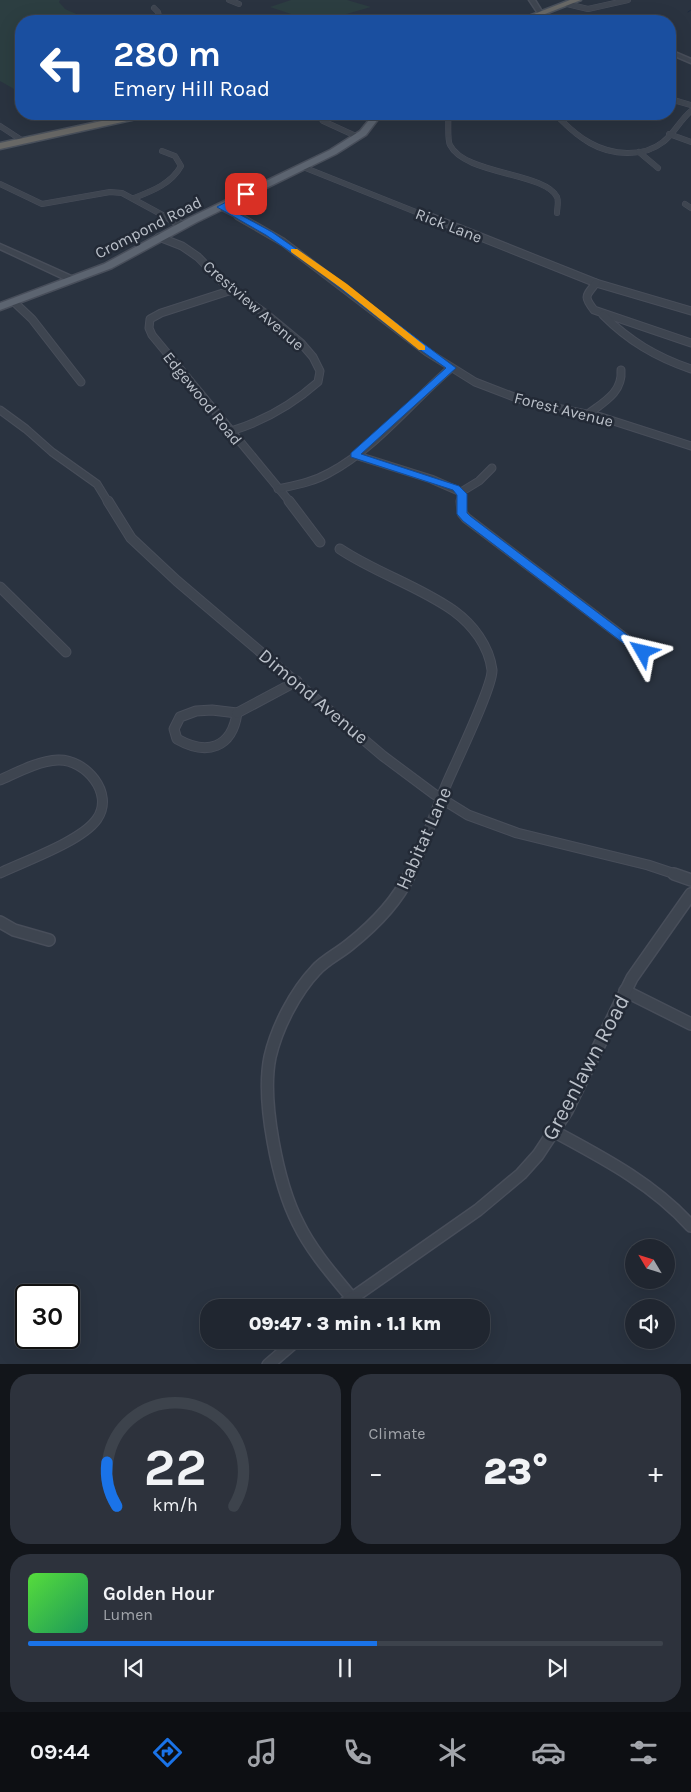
<!DOCTYPE html>
<meta charset="utf-8">
<style>
body{margin:0;font-family:Karla,sans-serif;background:#2d323c;color:#f1f3f6;height:100vh;display:flex;flex-direction:column;font-size:19px;white-space:nowrap}
*{box-sizing:border-box;margin:0}
p{font-size:16px;color:#a2a5ab}
.icon{flex:none;width:28px;height:28px;fill:none;stroke:currentColor;stroke-width:2;stroke-linecap:round;stroke-linejoin:round}
.map{position:relative;height:1364px;overflow:hidden}
.drawer{display:flex;flex-direction:column;gap:10px;padding:10px;background:#12151a;flex:1}
.drawer>*{flex:none}
.banner{position:absolute;left:15px;top:15px;width:661px;height:105px;border-radius:20px;box-shadow:0 5px 20px #0002,0 0 0 1px #3d434c;background:#1a4fa0;color:#fff;overflow:hidden}
.needle{width:32px;rotate:308deg}
.tools{position:absolute;left:625px;top:1239px;display:grid;gap:10px}
.tools a{display:grid;place-items:center;width:50px;height:50px;border-radius:50%;background:#202630;box-shadow:0 5px 20px #0002,0 0 0 1px #3d434c;font-size:25px}
.speed{position:absolute;left:15px;top:1284px;display:flex;gap:10px;font-size:25px;font-weight:700;text-align:center}
.speed>*{display:grid;place-content:center;width:65px;height:65px;border-radius:50%;background:#202630;box-shadow:0 5px 20px #0002,0 0 0 1px #3d434c;line-height:1}
.speed .limit{border:2px solid #111;border-radius:8px;background:#fff;color:#111}
.pin{position:absolute;display:grid;place-items:center;width:42px;height:42px;color:#fff;margin:-21px;border-radius:10px;box-shadow:0 2px 8px #0006}
.me{position:absolute;width:55px;margin:-28px;rotate:307deg;stroke-linejoin:round;filter:drop-shadow(0 0 4px #0008)}
.turn{display:flex;align-items:center;gap:18px;height:105px;padding:0 15px;font-size:22px}
.turn .icon{width:65px;height:65px;stroke-width:2.5}
.turn b{display:block;font-size:35px;line-height:42px}
.big{font-size:38px;font-weight:800;line-height:1.1}
.drawer .tile{flex:1;display:flex;flex-direction:column;justify-content:center;gap:8px;min-width:0;padding:0 18px;border-radius:20px;background:#2d323c}
.drawer .dial{align-items:center;gap:0}
.dial svg{height:130px;overflow:visible;fill:none;stroke:#3d434c;stroke-width:7;stroke-linecap:round;text-anchor:middle}
.dial text{fill:#f1f3f6;stroke:none}
.song{display:flex;align-items:center;gap:15px}
.cover{width:60px;height:60px;border-radius:8px;background:linear-gradient(135deg,hsl(110 70% 55%),hsl(150 70% 35%))}
.played{height:5px;border-radius:2px;background:linear-gradient(90deg,#1a73e8 55%,#3d434c 55%)}
.keys{display:flex;justify-content:space-around;direction:ltr}
.heat{display:flex;justify-content:space-between;align-items:center;font-size:28px;direction:ltr}
.drawer .tiles{flex:1;display:grid;gap:10px;grid-template-columns:1fr 1fr}
.tile:last-child{grid-column:span 2}
.trip{position:absolute;left:200px;top:1299px;width:290px;height:50px;border-radius:20px;background:#202630;box-shadow:0 5px 20px #0002,0 0 0 1px #3d434c;font-weight:800;line-height:50px;text-align:center}
.tab-bar{display:flex;height:80px;justify-content:space-around;align-items:center;background:#0d0f13;color:#a2a5ab}
.tab-bar .icon{width:35px;height:35px}
.tab-bar .current{color:#1a73e8}
.tab-bar b{font-size:22px;color:#f1f3f6}
.map>svg:first-child{display:block}
.green{fill:#2c3e41}
.lines{fill:none;stroke-linecap:round;stroke-linejoin:round}
.stream{stroke:#1e2a3e;stroke-width:1}
.minor-far3-casing{stroke:#484e5a;stroke-width:6}
.minor-far2-casing{stroke:#484e5a;stroke-width:9}
.minor-far1-casing{stroke:#484e5a;stroke-width:11}
.minor-casing{stroke:#484e5a;stroke-width:14}
.tertiary-casing{stroke:#484e5a;stroke-width:3}
.primary-casing{stroke:#484e5a;stroke-width:3}
.trunk-casing{stroke:#49505b;stroke-width:3}
.minor-far3{stroke:#3e4550;stroke-width:5}
.minor-far2{stroke:#3e4550;stroke-width:7}
.minor-far1{stroke:#3e4550;stroke-width:9}
.minor{stroke:#3e4550;stroke-width:11}
.tertiary{fill:#3e4550;fill-rule:evenodd}
.primary{fill:#5c6470;fill-rule:evenodd}
.trunk{fill:#686866;fill-rule:evenodd}
.route{fill:#1a73e8;stroke:#114b97}
.slow{fill:#f59e0b}
.labels{text-anchor:middle;stroke-width:5;stroke-linejoin:round;paint-order:stroke}
.far-street-label{font-size:16px;fill:#bbc1ca;stroke:#232a36}
.street-label{font-size:19px;fill:#bbc1ca;stroke:#232a36}
.near-street-label{font-size:22px;fill:#bbc1ca;stroke:#232a36}
</style>
<div class="map">
<svg width="691" height="1365" viewBox="0 0 691 1365">
<rect width="100%" height="100%" fill="#2a3340"/>
<g class="green">
<polygon points="0,0 60,0 59,2 65,9 92,21 21,21 21,93 0,81"/>
<polygon points="291,0 347,0 371,7 322,21 312,21 270,7"/>
</g>
<g class="lines">
<polyline class="stream" points="688,12 691,10"/>
<defs>
<g id="minor-far3">
<polyline points="229,0 239,4"/>
<polyline points="567,4 588,9 628,0"/>
<polyline points="154,8 158,12 160,21"/>
<polyline points="670,99 691,105"/>
<polyline points="323,114 321,118 323,121 358,137"/>
<path d="M 448,114 C 449,122 447,140 450,145 C 465,175 544,172 557,197 C 559,202 557,208 557,213"/>
<path d="M 560,119 C 569,128 579,137 590,143 C 611,155 643,158 663,142 C 674,134 680,120 691,111"/>
<polyline points="0,126 23,141"/>
<polyline points="669,134 691,142"/>
<polyline points="639,152 658,168"/>
<polyline points="303,167 431,218"/>
<polyline points="0,184 42,204 110,192 122,193 168,218"/>
<path d="M 134,198 C 152,191 171,184 181,166 L 175,156 L 162,151"/>
<polyline points="685,204 691,208"/>
<polyline points="220,207 241,218"/>
</g>
<g id="minor-far2">
<polyline points="166,216 182,225"/>
<polyline points="238,216 283,242 427,352 475,382 527,402 601,417 691,446"/>
<polyline points="428,216 596,283 691,311"/>
<path d="M 159,237 L 182,246 L 198,257 L 224,284 L 266,314 L 301,343 L 313,357 L 320,371 L 318,382 C 292,405 264,421 231,431"/>
<path d="M 596,283 C 586,296 583,296 594,310 L 691,343"/>
<polyline points="232,290 161,313 150,319 149,328 152,335 290,502"/>
<polyline points="14,302 32,319 81,382"/>
<path d="M 603,315 C 629,341 656,357 691,369"/>
<polyline points="0,410 26,429 52,452 97,484 108,502"/>
<path d="M 588,414 C 604,402 623,392 621,370"/>
<polyline points="355,455 431,479 461,492"/>
<path d="M 278,489 C 296,485 313,482 329,473 C 376,448 411,402 451,368"/>
<polyline points="461,492 461,502"/>
<polyline points="461,492 479,481 492,468"/>
</g>
<g id="minor-far1">
<polyline points="108,501 131,538 177,581 383,756 434,794 468,815 517,833 648,865 678,875"/>
<polyline points="289,501 320,542"/>
<polyline points="461,501 462,513 466,518 643,652"/>
<path d="M 340,549 C 376,573 419,586 454,611 C 473,625 489,646 492,670 C 493,686 455,764 447,783 C 434,814 424,846 410,875"/>
<polyline points="0,587 66,652"/>
<path d="M 212,710 L 237,713 C 232,748 207,756 177,739 L 174,729 L 180,717 L 196,711 Z"/>
<polyline points="237,713 297,681"/>
<path d="M 0,780 C 18,772 38,761 58,760 C 85,759 115,793 97,819 C 82,841 25,861 0,873"/>
</g>
<g id="minor">
<polyline points="674,874 691,880"/>
<polyline points="0,922 14,930 49,940"/>
<polyline points="625,991 691,1024"/>
<path d="M 555,1132 C 605,1159 653,1184 691,1226"/>
<path d="M 351,1297 C 332,1274 311,1250 298,1223 C 278,1184 261,1101 270,1057 C 277,1027 295,992 316,970 C 325,960 338,954 349,945 C 373,926 397,902 410,874"/>
<polyline points="338,1308 478,1210 521,1174 538,1155 567,1111 632,978 691,894"/>
<polyline points="268,1365 297,1340"/>
</g>
<g id="tertiary">
<polygon points="529,0 535,0 543,13 568,21 560,21 539,15"/>
<polygon points="670,50 691,59 691,63 670,54"/>
<polygon points="0,244 76,278 77,280 70,282 0,249"/>
</g>
<polygon id="primary" points="374,114 382,114 366,135 336,154 197,222 112,268 0,310 0,303 104,264 189,218 330,150 360,131"/>
<g id="trunk">
<polygon points="570,0 581,0 527,21 516,21"/>
<polygon points="134,114 149,114 145,117 0,149 0,143"/>
</g>
</defs>
<use href="#minor-far3" class="minor-far3-casing"/>
<use href="#minor-far2" class="minor-far2-casing"/>
<use href="#minor-far1" class="minor-far1-casing"/>
<use href="#minor" class="minor-casing"/>
<use href="#tertiary" class="tertiary-casing"/>
<use href="#primary" class="primary-casing"/>
<use href="#trunk" class="trunk-casing"/>
<use href="#minor-far3" class="minor-far3"/>
<use href="#minor-far2" class="minor-far2"/>
<use href="#minor-far1" class="minor-far1"/>
<use href="#minor" class="minor"/>
<use href="#tertiary" class="tertiary"/>
<use href="#primary" class="primary"/>
<use href="#trunk" class="trunk"/>
</g>
<polygon class="route" points="243,193 250,194 226,207 272,232 322,267 456,368 361,454 459,486 467,494 467,513 470,516 647,650 649,652 647,655 639,655 463,521 457,514 457,495 453,490 351,457 351,453 446,368 412,344 317,270 266,235 217,207"/>
<polygon class="slow" points="291,249 297,249 347,284 425,346 425,350 419,350 341,288 291,252"/>
<g class="labels">
<g class="far-street-label">
<text transform="translate(449 225) rotate(21)" y="6">Rick Lane</text>
<text transform="translate(148 227) rotate(-27)" y="6">Crompond Road</text>
<text transform="translate(254 305) rotate(41)" y="6">Crestview Avenue</text>
<text transform="translate(203 398) rotate(51)" y="6">Edgewood Road</text>
<text transform="translate(564 409) rotate(14)" y="6">Forest Avenue</text>
</g>
<g class="street-label">
<text transform="translate(314 696) rotate(40)" y="7">Dimond Avenue</text>
<text transform="translate(423 838) rotate(-66)" y="7">Habitat Lane</text>
</g>
<g class="near-street-label">
<text transform="translate(585 1067) rotate(-62)" y="8">Greenlawn Road</text>
</g>
</g>
</svg>
<div class="tools">
<a><svg class="needle" viewBox="-14 -14 28 28"><path d="M0-13l5 13h-10z" fill="#e53935"/><path d="M0 13l5-13h-10z" fill="#a2a5ab"/></svg></a>
<a><svg class="icon" aria-label="sound" viewBox="0 0 24 24"><path d="M4 9h4l5-4v14l-5-4H4zM17 9q2 3 0 6"/></svg></a>
</div>
<div class="speed"><div class="limit">30</div></div>
<div class="pin" style="left:246px;top:194px;background:#d93025"><svg class="icon" aria-label="arrive" viewBox="0 0 24 24"><path d="M6 21V4h12l-3 4 3 4H6"/></svg></div>
<svg class="me" style="left:643px;top:652px" viewBox="-20 -20 40 40"><path d="M0-17L14 15 0 8-14 15z" fill="#1a73e8" stroke="#fff" stroke-width="4"/></svg>
<div class="trip">09:47 · 3 min · 1.1 km</div>
<div class="banner">
<div class="turn"><svg class="icon" aria-label="left" viewBox="0 0 24 24"><path d="M17 20v-9H6M10 6l-5 5 5 5"/></svg><div><b>280 m</b>Emery Hill Road</div></div>
</div>
</div>
<section class="drawer">
<div class="tiles">
<div class="tile dial"><svg viewBox="0 0 100 80">
<path d="M14 69A42 42 0 1 1 86 69"/>
<path d="M14 69A42 42 0 0 1 8 42" stroke="#1a73e8"/>
<text x="50" y="56" font-size="32" font-weight="700">22</text>
<text x="50" y="72" font-size="11">km/h</text>
</svg></div>
<div class="tile"><p>Climate</p>
<div class="heat"><a>−</a><b class="big">23°</b><a>+</a></div>
</div>
<div class="tile">
<div class="song"><i class="cover"></i><div><b>Golden Hour</b><p>Lumen</p></div></div>
<div class="played"></div>
<div class="keys"><svg class="icon" aria-label="previous" viewBox="0 0 24 24"><path d="M18 5L8 12l10 7zM5 5v14"/></svg><svg class="icon" aria-label="pause" viewBox="0 0 24 24"><path d="M8 5v14M16 5v14"/></svg><svg class="icon" aria-label="next" viewBox="0 0 24 24"><path d="M6 5l10 7-10 7zM19 5v14"/></svg></div>
</div>
</div>
</section>
<nav class="tab-bar">
<b>09:44</b>
<svg class="icon current" aria-label="directions" viewBox="0 0 24 24"><path d="M12 3l9 9-9 9-9-9zM9 14v-3h6M13 9l2 2-2 2"/></svg>
<svg class="icon" aria-label="music" viewBox="0 0 24 24"><path d="M9 18V5l10-2v13"/><circle cx="6" cy="18" r="3"/><circle cx="16" cy="16" r="3"/></svg>
<svg class="icon" aria-label="phone" viewBox="0 0 24 24"><path d="M5 4h4l2 5-3 2q2 4 5 5l2-3 5 2v4C11 20 4 13 5 4z"/></svg>
<svg class="icon" aria-label="climate" viewBox="0 0 24 24"><path d="M12 3v18M4 7l16 10M4 17L20 7"/></svg>
<svg class="icon" aria-label="car" viewBox="0 0 24 24"><path d="M5 17H2v-5l4-1 3-4h7l3 4 3 1v5h-3M9 17h6M6 11h13"/><circle cx="7" cy="17" r="2"/><circle cx="17" cy="17" r="2"/></svg>
<svg class="icon" aria-label="filters" viewBox="0 0 24 24"><path d="M4 7h16M4 17h16"/><circle cx="9" cy="7" r="2"/><circle cx="15" cy="17" r="2"/></svg>
</nav>
